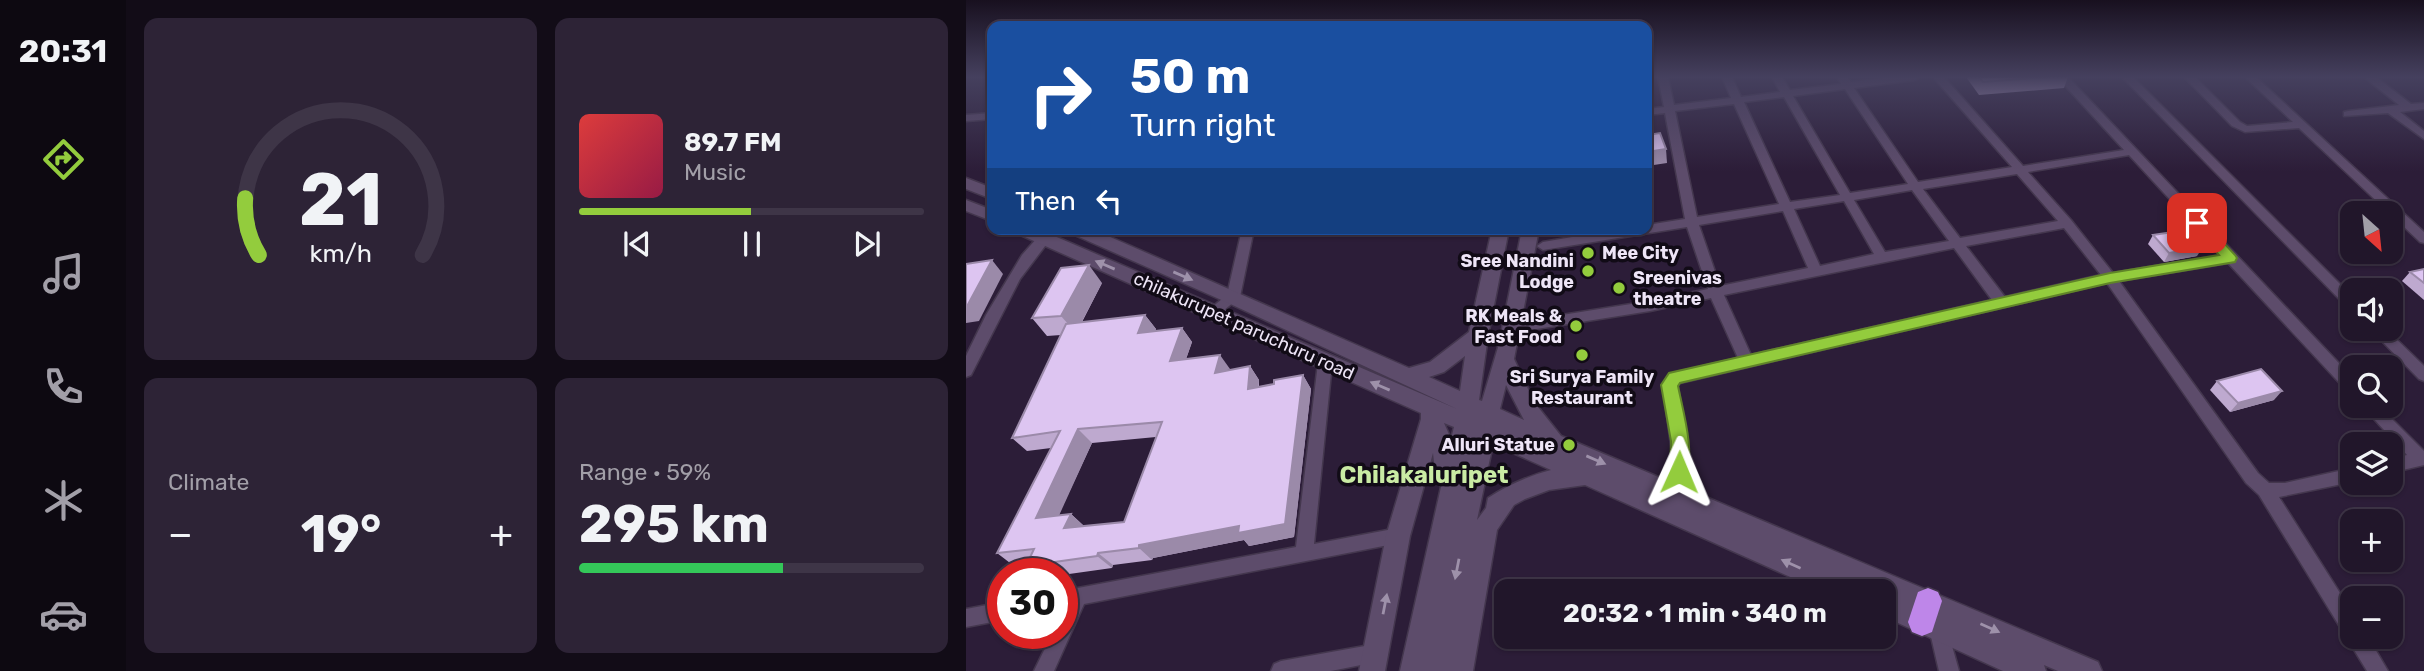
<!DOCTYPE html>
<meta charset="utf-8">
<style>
body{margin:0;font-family:Rubik,sans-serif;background:#2d2336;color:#f1f3f6;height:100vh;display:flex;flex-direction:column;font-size:26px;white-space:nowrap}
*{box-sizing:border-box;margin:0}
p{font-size:23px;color:#a29fa8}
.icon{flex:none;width:38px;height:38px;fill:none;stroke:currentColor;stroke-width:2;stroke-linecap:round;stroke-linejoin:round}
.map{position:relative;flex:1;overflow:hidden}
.side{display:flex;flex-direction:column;gap:18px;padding:18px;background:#120c17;width:840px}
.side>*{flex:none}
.banner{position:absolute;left:21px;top:21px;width:665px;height:214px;border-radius:14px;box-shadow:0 2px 5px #0004,0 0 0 2px #3e3547;background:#1a4fa0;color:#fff;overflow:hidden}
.needle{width:46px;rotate:153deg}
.controls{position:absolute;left:1374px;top:201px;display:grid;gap:14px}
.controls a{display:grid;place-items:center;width:63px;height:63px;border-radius:14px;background:#21162a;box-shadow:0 2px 5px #0004,0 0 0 2px #3e3547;font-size:35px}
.speed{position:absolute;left:21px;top:558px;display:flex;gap:14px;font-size:35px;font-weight:700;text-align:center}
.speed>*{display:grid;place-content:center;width:91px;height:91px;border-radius:50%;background:#21162a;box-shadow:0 2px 5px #0004,0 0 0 2px #3e3547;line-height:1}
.speed .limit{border:10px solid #d22;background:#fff;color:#111}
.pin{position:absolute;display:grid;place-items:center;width:60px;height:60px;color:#fff;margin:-30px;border-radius:14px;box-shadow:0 4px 10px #0006}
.me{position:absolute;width:77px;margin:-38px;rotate:1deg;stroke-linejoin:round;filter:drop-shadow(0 0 5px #0008)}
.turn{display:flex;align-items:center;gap:24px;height:147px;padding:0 28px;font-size:32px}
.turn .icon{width:91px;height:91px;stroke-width:2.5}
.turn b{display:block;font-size:49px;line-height:60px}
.then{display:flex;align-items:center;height:66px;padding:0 28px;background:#0003;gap:14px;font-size:26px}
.big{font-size:52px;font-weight:700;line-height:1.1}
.side .tile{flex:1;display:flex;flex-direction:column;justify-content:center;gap:10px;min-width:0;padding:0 24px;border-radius:14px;background:#2d2336}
.side .dial{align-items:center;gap:0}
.dial svg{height:182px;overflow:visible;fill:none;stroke:#3e3547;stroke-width:7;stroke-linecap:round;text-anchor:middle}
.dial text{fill:#f1f3f6;stroke:none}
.song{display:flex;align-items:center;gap:21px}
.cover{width:84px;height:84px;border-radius:10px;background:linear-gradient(135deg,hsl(0 70% 55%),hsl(340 70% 35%))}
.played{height:7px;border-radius:4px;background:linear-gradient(90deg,#93cc3d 50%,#3e3547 50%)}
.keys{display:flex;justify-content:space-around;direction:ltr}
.heat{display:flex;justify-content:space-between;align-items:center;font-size:38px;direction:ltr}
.charge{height:10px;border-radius:5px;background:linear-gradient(90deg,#34c759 59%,#3e3547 0)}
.side .tiles{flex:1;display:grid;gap:18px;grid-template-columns:repeat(2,1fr)}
.trip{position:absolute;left:528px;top:579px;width:402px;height:70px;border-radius:14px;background:#21162a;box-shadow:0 2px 5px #0004,0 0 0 2px #3e3547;font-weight:700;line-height:70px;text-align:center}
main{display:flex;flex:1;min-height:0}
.dock{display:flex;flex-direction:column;width:126px;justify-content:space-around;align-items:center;background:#0d0911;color:#a29fa8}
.dock .icon{width:49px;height:49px}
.dock .on{color:#93cc3d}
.dock b{font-size:32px;color:#f1f3f6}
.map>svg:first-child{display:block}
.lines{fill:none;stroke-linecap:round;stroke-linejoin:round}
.street-casing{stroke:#44374e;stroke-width:3}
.secondary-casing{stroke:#44374e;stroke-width:3}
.highway-casing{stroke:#44374e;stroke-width:3}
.street{fill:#5d4c6b;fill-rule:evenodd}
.secondary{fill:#5d4c6b;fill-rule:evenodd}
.highway{fill:#be86e9;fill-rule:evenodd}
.wall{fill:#bea9cf;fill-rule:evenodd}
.shaded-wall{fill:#9b8aa9}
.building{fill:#ddc5f1;stroke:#9b8aa9;stroke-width:2;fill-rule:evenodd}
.oneway{fill:#9e91aa}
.route{fill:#93cc3d;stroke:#608528;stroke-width:2}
.poi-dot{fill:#93cc3d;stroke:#110b16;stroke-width:2.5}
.labels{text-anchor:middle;stroke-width:7;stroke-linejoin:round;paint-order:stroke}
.poi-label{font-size:18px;font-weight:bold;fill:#eee5f7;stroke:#110b16;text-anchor:end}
.street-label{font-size:18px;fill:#eee5f7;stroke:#110b16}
.district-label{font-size:24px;font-weight:bold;fill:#caeba4;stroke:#110b16}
</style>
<main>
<nav class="dock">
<b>20:31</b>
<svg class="icon on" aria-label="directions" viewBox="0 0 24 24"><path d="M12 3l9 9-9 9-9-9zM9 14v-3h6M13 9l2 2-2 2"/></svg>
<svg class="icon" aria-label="music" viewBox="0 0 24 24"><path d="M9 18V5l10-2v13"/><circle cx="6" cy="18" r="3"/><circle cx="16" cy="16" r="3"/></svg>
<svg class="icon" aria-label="phone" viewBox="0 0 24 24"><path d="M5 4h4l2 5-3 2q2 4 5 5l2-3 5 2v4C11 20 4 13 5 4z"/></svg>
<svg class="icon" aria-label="climate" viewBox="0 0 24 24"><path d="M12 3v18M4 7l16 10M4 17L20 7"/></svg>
<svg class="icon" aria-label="car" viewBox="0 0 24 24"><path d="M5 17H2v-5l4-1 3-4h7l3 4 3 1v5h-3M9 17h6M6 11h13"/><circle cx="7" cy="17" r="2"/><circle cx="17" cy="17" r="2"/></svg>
</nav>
<section class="side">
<div class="tiles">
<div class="tile dial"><svg viewBox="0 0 100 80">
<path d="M14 69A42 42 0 1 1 86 69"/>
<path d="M14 69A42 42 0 0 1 8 44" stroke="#93cc3d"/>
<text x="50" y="56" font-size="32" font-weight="700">21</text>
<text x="50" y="72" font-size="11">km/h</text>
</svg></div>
<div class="tile">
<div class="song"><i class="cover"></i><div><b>89.7 FM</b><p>Music</p></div></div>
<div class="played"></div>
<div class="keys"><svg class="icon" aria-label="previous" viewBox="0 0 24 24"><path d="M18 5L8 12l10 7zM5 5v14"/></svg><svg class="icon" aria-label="pause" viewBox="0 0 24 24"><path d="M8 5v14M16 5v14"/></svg><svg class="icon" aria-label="next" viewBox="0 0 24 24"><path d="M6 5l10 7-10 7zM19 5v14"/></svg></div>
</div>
<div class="tile"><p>Climate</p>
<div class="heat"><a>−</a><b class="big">19°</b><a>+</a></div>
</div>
<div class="tile"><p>Range · 59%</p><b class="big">295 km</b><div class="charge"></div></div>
</div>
</section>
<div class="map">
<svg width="1458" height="671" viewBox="0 0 1458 671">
<rect width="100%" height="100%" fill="#2c1d38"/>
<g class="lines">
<defs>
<g id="street">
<path d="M 692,77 L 702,77 L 708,105 L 765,98 L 756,77 L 766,77 L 775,97 L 814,92 L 806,77 L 816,77 L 824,90 L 875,84 L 871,77 L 881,77 L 885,82 L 925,77 L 954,77 L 949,80 L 888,88 L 952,182 L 1046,167 L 967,77 L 978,77 L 1057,166 L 1158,150 L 1091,77 L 1102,77 L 1386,377 L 1386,393 L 1381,391 L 1262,263 L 1153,281 L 1292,473 L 1303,483 L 1319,483 L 1386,468 L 1386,482 L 1313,497 L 1386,612 L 1386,637 L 1402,637 L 1422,671 L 1401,671 L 1293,495 L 1280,483 L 1141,283 L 714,383 L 712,386 L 723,460 L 707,504 L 701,506 L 695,504 L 693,499 L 707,460 L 697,385 L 704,374 L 772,358 L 745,298 L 684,311 L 546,333 L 539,328 L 546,323 L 684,301 L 742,289 L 721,227 L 577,250 L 571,246 L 577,242 L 653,229 L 681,229 L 681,225 L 719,219 L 699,113 L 681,115 L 681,109 L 698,107 ZM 879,89 L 942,184 L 884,193 L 827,96 ZM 818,97 L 874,195 L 824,202 L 778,102 ZM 768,104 L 813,204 L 731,217 L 709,111 ZM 1163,155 L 1255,255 L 1147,273 L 1105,220 L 1062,172 ZM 1051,174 L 1092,221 L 994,238 L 957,189 ZM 946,190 L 983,241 L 919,252 L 888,200 ZM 878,201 L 908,254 L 854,266 L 828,209 ZM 817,211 L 842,268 L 754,286 L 733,225 ZM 1098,228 L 1135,275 L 1039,297 L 1000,246 ZM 988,248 L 1026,300 L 785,355 L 758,295 Z"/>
<polygon points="1156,77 1167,77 1386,296 1386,309 1381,307"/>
<polygon points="1218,77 1229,77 1274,122 1281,126 1327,122 1279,77 1290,77 1458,232 1458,243 1454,242 1333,128 1279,132 1266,126"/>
<polygon points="1398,77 1410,77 1445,104 1458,103 1458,109 1434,112 1458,131 1458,139 1422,113 1378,116 1378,112 1382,111 1433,105"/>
<polygon points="26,113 26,119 0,121 0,115"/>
<polygon points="79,229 92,229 54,279 5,375 0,377 0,356 20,315 56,255"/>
<polygon points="276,229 288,229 274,297 252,315 242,315 240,312 261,295"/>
<polygon points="1404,329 1420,329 1458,366 1458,381 1453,379"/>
<polygon points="359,357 364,359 366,363 348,544 432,528 438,530 441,536 438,542 118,604 88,671 68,671 86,634 96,634 96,591 330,547 352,363 354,359"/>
<polygon points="1396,406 1413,406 1458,451 1458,465 1424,473 1424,459 1441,455"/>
<polygon points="37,602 37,620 0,627 0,609"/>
<polygon points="972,619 979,622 981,628 993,671 973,671 963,628 965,622"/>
<polygon points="410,644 417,646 419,653 417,660 410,662 365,671 305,671 308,664 315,661"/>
</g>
<g id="secondary">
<polygon points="0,178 26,188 26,199 0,189"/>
<polygon points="0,200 26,210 26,221 0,211"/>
<path d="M 48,229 L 72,229 L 491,409 L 260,302 L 104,233 L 102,229 L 126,229 L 443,368 L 464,362 L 503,332 L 526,229 L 543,229 L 522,336 L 513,400 L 516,401 L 533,344 L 556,229 L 573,229 L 548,359 L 568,402 L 595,436 L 1132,662 L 1136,671 L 1092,671 L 1078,665 L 1080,671 L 1037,671 L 919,617 L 919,592 L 909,592 L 897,586 L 899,592 L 858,592 L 619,485 L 583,490 L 559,499 L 548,505 L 531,530 L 507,671 L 434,671 L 475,487 L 470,479 L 467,453 L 444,536 L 419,671 L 393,671 L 420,536 L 455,419 L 455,413 L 50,233 ZM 499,356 L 494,391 L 463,377 L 478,372 ZM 540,385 L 558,420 L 534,409 ZM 478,423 L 488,427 L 485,439 ZM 527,444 L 585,470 C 562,476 542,485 522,498 L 520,508 L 511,520 Z"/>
</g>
<polygon id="highway" points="962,588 972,592 976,601 966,632 956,636 946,632 942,622 952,592"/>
</defs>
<use href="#street" class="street-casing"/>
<use href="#secondary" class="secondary-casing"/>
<use href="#highway" class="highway-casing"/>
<use href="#street" class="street"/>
<use href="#secondary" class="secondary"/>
<use href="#highway" class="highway"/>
</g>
<g class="wall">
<polygon points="1000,77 1102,77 1098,88 1013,95"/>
<polygon points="1187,235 1231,256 1198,262 1182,244"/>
<polygon points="1458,269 1458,300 1436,281 1444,272"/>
<path d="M 136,283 L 116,322 L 179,315 L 190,329 L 189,331 L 216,328 L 226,342 L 220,359 L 264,370 L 284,366 L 293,380 L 293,387 L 308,384 L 337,375 L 345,389 L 328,537 L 283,546 L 278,540 L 187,558 L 186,560 L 147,565 L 146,568 L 96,575 L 96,574 L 72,574 L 60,566 L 61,564 L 48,566 L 31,553 L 85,448 L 61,451 L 46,438 L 95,335 L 81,336 L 66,318 ZM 190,437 L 158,522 L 118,526 L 105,514 L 92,516 L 126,443 Z"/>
<polygon points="1251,381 1308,400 1264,412 1244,390"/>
</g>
<g class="shaded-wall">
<polygon points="700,149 701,163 681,166 681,152"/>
<polygon points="206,229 228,229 208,232"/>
<polygon points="1237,247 1231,256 1198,262 1203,253"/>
<polygon points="26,260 37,274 13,321 0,323 0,308"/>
<polygon points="123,265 136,283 110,333 95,316"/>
<polygon points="179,315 190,329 183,347 172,333"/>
<polygon points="216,328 226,342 214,376 204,361"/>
<polygon points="254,355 264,369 249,373"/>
<polygon points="284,366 293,380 291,403 282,389"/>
<polygon points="337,375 345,389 328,537 283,546 278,540 187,558 186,560 173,548 173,545"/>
<polygon points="1316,391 1308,400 1264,412 1272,403"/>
<polygon points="112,429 126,443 86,531 70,518"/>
<polygon points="105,514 119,527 98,528"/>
<polygon points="132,553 147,565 146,568 131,556"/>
</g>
<g class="building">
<polygon points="1013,77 1082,77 1017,82"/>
<polygon points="694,133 700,149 681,152 681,135"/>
<polygon points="1220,230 1237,247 1203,253 1187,235"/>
<polygon points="26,260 0,308 0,264"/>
<polygon points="123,265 95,316 66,318 95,268"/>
<polygon points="1458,269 1458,283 1444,272"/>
<path d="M 179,315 L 172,333 L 216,328 L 204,361 L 254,355 L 249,373 L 284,366 L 282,389 L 308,384 L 308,380 L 337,375 L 319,524 L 272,533 L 273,526 L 173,545 L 173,548 L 132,553 L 131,556 L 60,566 L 68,549 L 31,553 L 94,431 L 46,438 L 100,324 ZM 196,422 L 158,522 L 98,528 L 105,514 L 70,518 L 112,429 Z"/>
<polygon points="1295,369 1316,391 1272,403 1251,381"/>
</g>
<defs><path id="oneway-solid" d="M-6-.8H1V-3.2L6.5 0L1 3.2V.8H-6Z" transform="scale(1.75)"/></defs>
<g class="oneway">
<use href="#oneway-solid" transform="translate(139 265) rotate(-157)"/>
<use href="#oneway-solid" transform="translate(217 276) rotate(23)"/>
<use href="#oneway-solid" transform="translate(414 386) rotate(-157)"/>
<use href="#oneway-solid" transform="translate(630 460) rotate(23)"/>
<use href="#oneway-solid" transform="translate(825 564) rotate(-156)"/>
<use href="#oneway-solid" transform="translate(491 569) rotate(101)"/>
<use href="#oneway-solid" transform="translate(419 604) rotate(-79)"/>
<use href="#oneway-solid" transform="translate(1024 628) rotate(24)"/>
</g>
<linearGradient id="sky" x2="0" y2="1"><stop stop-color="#18101f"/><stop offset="0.45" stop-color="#45405e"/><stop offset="1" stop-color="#45405e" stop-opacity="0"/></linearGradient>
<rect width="1458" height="171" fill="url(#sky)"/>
<path class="route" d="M 1231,218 L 1236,219 L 1269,255 L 1271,258 L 1269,262 L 1144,283 L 714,383 L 712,386 C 717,411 730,455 719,478 L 713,480 L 706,478 L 704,472 L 705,441 L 695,385 L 703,373 L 1144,273 L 1253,255 L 1224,223 Z"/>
<g class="poi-dot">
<circle cx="622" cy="253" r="7"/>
<circle cx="622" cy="271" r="7"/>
<circle cx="653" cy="288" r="7"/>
<circle cx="610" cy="326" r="7"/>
<circle cx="616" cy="355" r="7"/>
<circle cx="603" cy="445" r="7"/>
</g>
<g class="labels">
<g class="poi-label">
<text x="636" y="259" text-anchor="start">Mee City</text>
<text x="608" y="267">Sree Nandini<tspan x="608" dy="21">Lodge</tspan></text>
<text x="667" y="284" text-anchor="start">Sreenivas<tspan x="667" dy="21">theatre</tspan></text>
<text x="596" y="322">RK Meals &amp;<tspan x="596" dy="21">Fast Food</tspan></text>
<text x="616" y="383" text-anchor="middle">Sri Surya Family<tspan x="616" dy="21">Restaurant</tspan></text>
<text x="589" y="451">Alluri Statue</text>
</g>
<g class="street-label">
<text transform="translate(278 326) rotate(24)" y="6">chilakurupet paruchuru road</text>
</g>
<g class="district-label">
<text x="458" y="483">Chilakaluripet</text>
</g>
</g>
</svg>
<div class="controls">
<a><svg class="needle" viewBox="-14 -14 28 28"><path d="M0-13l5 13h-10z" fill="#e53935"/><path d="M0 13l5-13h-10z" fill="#a29fa8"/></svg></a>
<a><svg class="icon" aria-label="sound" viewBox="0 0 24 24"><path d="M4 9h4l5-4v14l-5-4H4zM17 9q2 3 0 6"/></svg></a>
<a><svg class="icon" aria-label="search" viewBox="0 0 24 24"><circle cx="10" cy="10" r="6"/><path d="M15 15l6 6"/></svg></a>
<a><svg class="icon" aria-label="layers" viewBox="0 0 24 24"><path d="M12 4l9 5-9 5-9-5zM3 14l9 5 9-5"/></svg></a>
<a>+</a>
<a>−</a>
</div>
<div class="speed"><div class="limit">30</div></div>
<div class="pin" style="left:1231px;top:223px;background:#d93025"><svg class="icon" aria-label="arrive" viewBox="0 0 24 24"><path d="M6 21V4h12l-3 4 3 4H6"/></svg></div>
<svg class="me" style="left:713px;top:472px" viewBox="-20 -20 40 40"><path d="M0-17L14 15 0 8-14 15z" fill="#93cc3d" stroke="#fff" stroke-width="4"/></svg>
<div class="trip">20:32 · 1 min · 340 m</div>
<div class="banner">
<div class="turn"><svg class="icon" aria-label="right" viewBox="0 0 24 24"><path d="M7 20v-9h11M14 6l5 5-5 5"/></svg><div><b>50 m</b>Turn right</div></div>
<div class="then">Then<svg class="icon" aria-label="left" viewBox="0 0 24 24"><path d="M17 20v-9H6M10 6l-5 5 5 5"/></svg></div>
</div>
</div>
</main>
